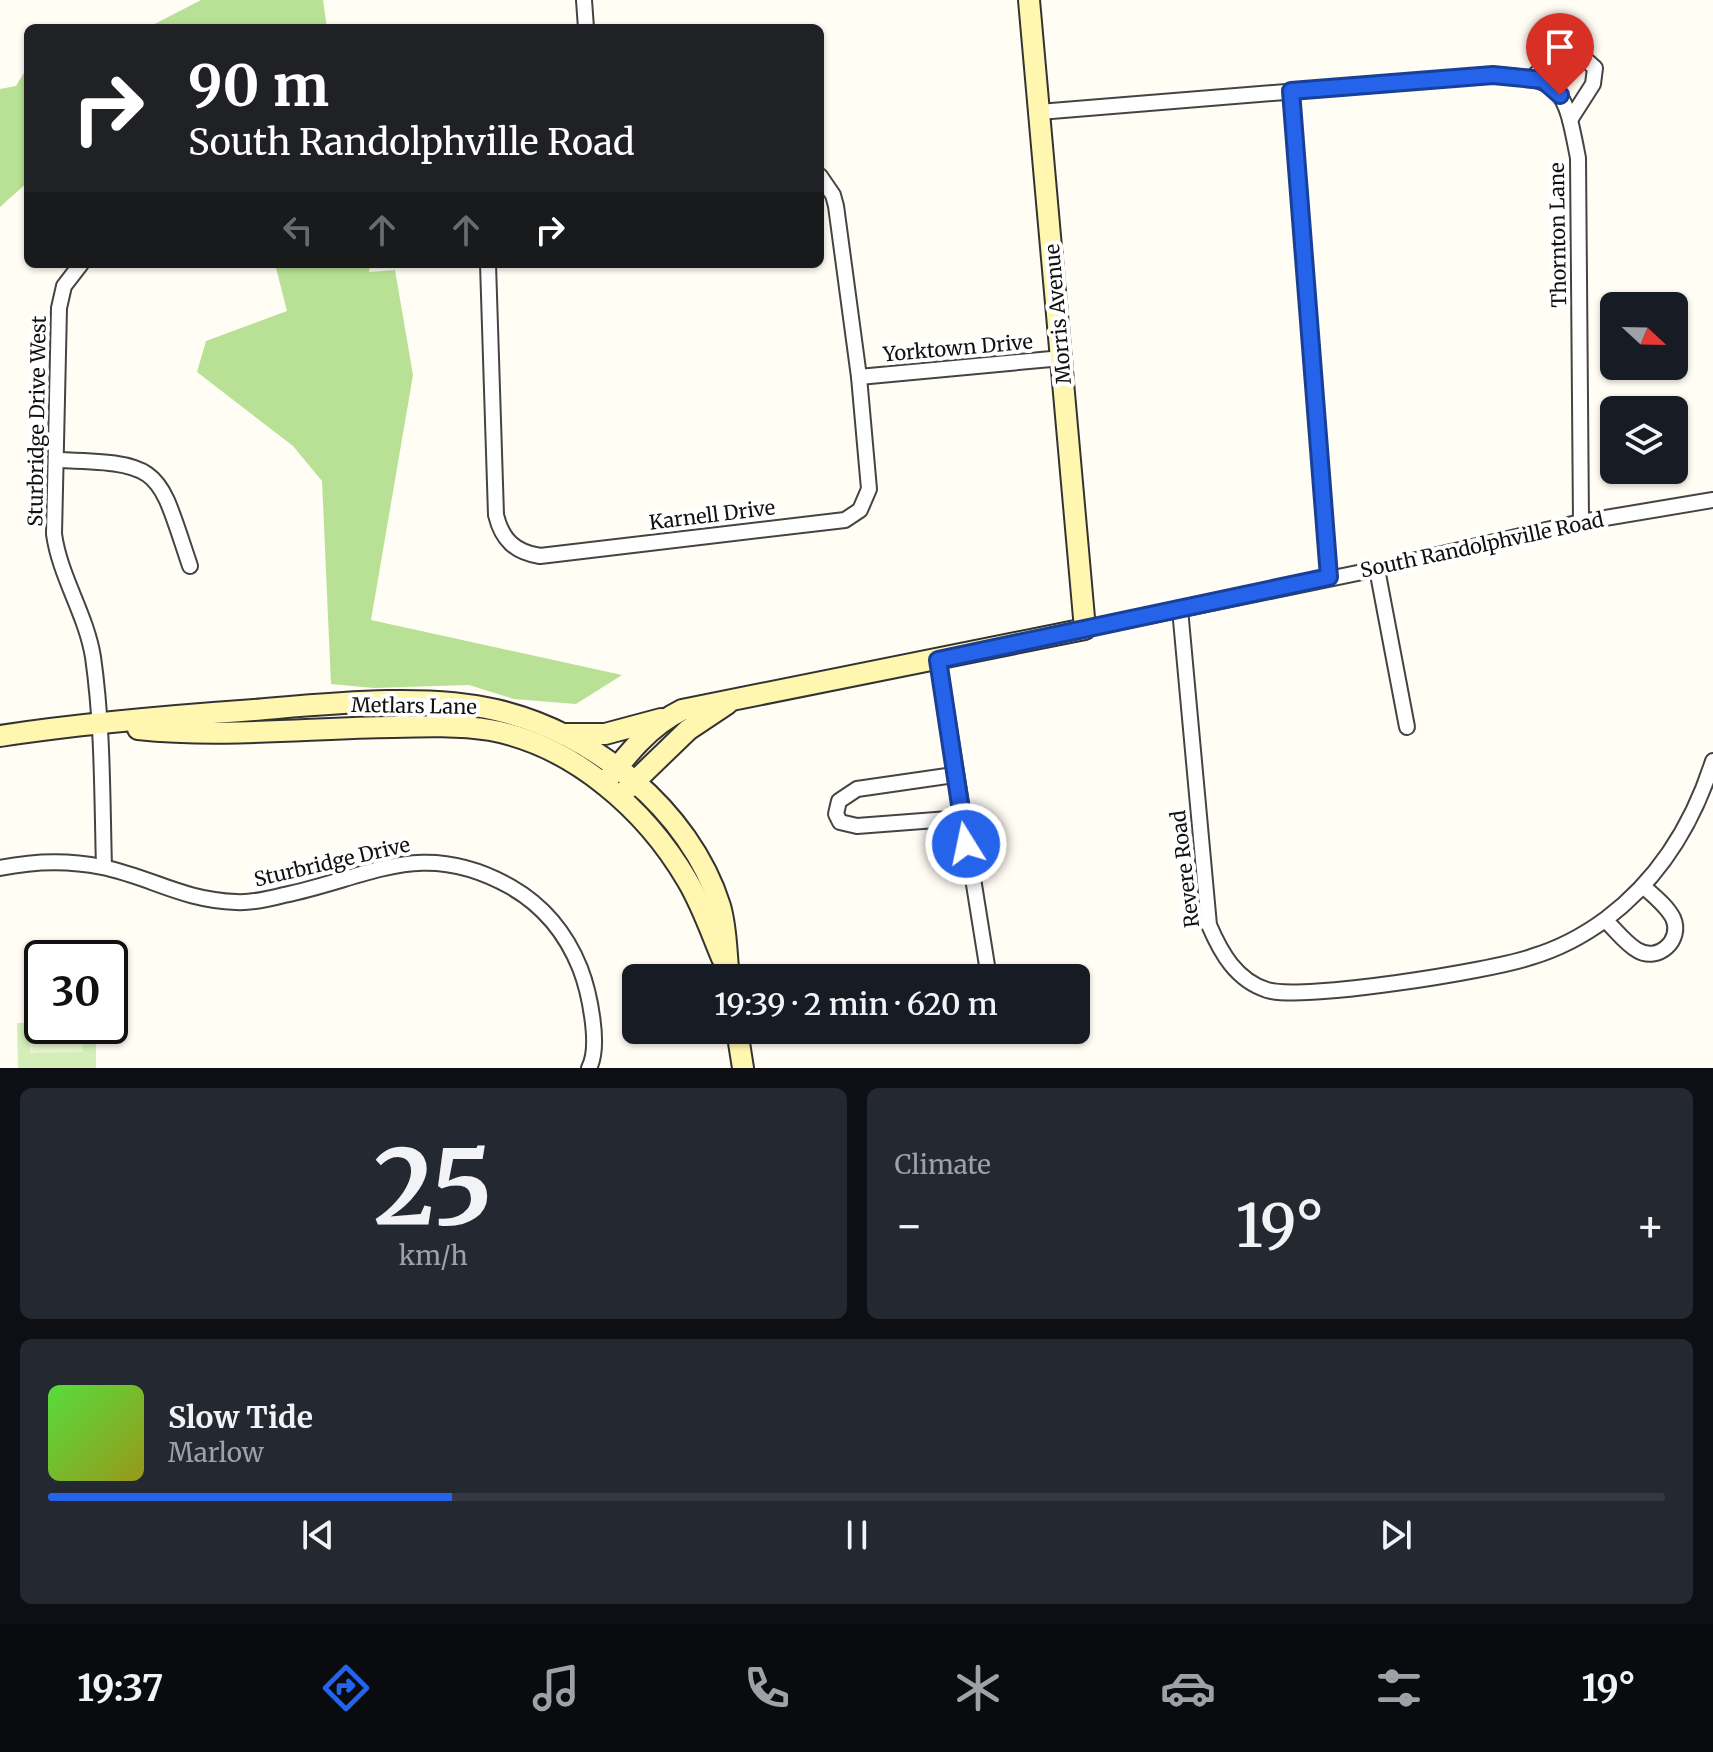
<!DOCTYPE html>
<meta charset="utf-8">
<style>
body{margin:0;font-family:Merriweather,serif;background:#242831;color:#f1f3f6;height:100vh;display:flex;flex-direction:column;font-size:30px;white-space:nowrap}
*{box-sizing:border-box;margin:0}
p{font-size:26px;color:#9ea1a6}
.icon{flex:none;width:44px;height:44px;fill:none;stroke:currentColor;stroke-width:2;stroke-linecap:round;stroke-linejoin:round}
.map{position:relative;height:1068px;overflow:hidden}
.sheet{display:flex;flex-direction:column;gap:20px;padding:20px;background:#0d0f14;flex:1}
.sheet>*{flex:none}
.top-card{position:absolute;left:24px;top:24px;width:800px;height:244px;border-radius:12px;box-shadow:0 2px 6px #0004;background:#202124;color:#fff;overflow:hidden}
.needle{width:52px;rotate:112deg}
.fabs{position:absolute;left:1600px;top:292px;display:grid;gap:16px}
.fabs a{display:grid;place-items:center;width:88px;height:88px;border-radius:12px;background:#171b24;box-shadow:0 2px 6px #0004;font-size:40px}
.speed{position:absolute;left:24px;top:940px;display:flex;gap:16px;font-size:40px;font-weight:700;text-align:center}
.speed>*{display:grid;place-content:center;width:104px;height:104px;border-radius:50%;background:#171b24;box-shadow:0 2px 6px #0004;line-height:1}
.speed .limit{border:4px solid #111;border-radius:12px;background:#fff;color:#111}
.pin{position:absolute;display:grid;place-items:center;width:68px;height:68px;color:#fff;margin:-82px -34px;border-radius:50% 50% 50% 0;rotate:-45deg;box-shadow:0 0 8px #0007}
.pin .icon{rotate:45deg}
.me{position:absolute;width:88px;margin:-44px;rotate:350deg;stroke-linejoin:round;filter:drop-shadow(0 0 6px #0008)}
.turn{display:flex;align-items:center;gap:28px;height:168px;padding:0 32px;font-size:36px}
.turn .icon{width:104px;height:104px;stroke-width:2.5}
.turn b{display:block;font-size:56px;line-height:68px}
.lanes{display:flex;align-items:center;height:76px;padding:0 32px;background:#0003;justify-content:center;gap:40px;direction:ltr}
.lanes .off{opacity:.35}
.big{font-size:60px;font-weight:600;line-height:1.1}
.sheet .card{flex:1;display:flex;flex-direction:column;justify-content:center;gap:12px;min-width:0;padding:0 28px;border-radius:12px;background:#242831}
.sheet .dial{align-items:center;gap:0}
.dial b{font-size:104px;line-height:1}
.song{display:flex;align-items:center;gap:24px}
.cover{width:96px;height:96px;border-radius:12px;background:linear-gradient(135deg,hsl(110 70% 55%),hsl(60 70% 35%))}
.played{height:8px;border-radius:4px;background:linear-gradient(90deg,#2563eb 25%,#363941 25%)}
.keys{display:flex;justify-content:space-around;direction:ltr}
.heat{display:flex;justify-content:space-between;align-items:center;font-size:44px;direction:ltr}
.sheet .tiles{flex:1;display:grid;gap:20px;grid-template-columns:1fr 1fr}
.card:last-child{grid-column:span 2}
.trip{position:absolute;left:622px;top:964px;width:468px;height:80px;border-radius:12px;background:#171b24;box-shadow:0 2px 6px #0004;font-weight:600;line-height:80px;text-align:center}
.menu{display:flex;height:128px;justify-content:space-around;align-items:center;background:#090b0e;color:#9ea1a6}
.menu .icon{width:56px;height:56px}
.menu .active{color:#2563eb}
.menu b{font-size:36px;color:#f1f3f6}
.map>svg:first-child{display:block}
.green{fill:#d4eeb9}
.forest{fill:#b8e196}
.pitch{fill:#e6f5cc}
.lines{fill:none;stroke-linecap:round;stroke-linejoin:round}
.street-casing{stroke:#444;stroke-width:18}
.secondary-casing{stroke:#333;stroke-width:24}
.street{stroke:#fff;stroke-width:14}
.secondary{stroke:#fff6af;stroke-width:20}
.route-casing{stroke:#184099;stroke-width:20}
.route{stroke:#2563eb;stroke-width:14}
.labels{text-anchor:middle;stroke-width:8;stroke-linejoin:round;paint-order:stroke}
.street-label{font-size:20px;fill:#111;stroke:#fff}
</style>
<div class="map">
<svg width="1713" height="1068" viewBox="0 0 1713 1068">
<rect width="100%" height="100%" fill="#fffdf4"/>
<polygon class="green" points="42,1022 42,1026 96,1026 96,1068 18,1068 17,1023"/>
<g class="forest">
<polygon points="201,0 323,0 327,28 147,28"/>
<polygon points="28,66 28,182 0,207 0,89 16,86"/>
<polygon points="275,264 370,264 369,272 395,270 413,375 371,620 622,675 576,704 514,699 469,685 374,688 331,684 322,481 293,446 197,372 206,341 287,311"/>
</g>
<polygon class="pitch" points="82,1028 83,1052 30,1053 30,1029"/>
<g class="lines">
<defs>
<g id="street">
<polyline points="584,0 586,28"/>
<polyline points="1532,78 1558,53 1576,51 1595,68 1593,84 1570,120"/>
<polyline points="1291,91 1329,577"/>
<path d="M 1039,112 L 1493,75 C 1564,78 1565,91 1578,158 L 1581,522"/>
<path d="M 81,264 L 64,286 L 59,308 L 54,534 C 60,577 86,614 93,657 C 103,727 102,797 104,867"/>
<path d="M 488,264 L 496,515 C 502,540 515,552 540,556 L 845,520 L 860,510 L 869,489 L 859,377 L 836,206 L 833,195 L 820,176"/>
<polyline points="859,377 1062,358"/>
<path d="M 56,460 C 164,463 157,468 190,566"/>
<polyline points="1377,569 1407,727"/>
<path d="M 1180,609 L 1209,925 C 1221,953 1236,980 1267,990 C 1302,1001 1491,971 1531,957 C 1558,949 1583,936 1606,919 C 1659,879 1693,824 1713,761"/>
<polyline points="1085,629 1377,569 1581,522 1713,500"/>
<polyline points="938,660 989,978"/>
<polyline points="954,775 857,789 839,801 836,814 840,822 857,826 962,818"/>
<path d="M 0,868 C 34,861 68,860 102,867 C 151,877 182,900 236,902 C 252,903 269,899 284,895 C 371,877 422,837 511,887 C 544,906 566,933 580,968 C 589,991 601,1046 589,1068"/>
<path d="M 1605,920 C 1615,929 1625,943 1637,950 C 1658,963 1683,940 1673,918 C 1667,906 1653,895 1643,886"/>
</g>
<g id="secondary">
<path d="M 138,729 C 223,738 308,728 393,727 C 425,726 459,725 490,730 C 573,745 646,810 687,880 C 702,905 711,932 722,958"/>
<polyline points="563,734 605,734 661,719"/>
<path d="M 0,736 C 84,723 169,716 254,710 C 326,704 426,693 496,710 C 593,732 690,810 720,906 C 727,930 726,954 729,978"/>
<path d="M 604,784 C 626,756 649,726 682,710 L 1085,629 L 1029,0"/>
<polyline points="627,789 688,730 727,704"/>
<polyline points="737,1030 743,1068"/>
</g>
</defs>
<use href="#street" class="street-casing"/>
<use href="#secondary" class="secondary-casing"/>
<use href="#street" class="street"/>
<use href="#secondary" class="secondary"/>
</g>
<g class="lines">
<defs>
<polyline id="route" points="966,844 938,660 1329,577 1291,91 1493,75 1543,80 1560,95"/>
</defs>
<use href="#route" class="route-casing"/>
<use href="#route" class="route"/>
</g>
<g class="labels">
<g class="street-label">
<text transform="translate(1558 235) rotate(-91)" y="7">Thornton Lane</text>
<text transform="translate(1058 314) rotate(-95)" y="7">Morris Avenue</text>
<text transform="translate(958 348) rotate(-5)" y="7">Yorktown Drive</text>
<text transform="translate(37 421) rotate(-89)" y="7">Sturbridge Drive West</text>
<text transform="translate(712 515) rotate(-7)" y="7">Karnell Drive</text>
<text transform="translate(1482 545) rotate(-12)" y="7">South Randolphville Road</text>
<text transform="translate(414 706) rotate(1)" y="7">Metlars Lane</text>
<text transform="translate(332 862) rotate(-13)" y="7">Sturbridge Drive</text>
<text transform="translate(1185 869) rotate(-97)" y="7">Revere Road</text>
</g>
</g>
</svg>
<div class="fabs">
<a><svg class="needle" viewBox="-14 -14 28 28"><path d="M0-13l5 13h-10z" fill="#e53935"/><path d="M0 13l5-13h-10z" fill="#9ea1a6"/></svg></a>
<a><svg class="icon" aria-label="layers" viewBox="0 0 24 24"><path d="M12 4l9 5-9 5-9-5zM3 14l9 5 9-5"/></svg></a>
</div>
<div class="speed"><div class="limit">30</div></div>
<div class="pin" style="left:1560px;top:95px;background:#d93025"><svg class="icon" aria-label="arrive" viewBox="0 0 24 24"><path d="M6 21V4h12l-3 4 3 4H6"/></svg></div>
<svg class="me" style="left:966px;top:844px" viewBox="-20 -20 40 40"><circle r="17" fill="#2563eb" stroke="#fff" stroke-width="3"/><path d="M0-11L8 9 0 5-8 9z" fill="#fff"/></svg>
<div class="trip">19:39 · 2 min · 620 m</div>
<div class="top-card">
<div class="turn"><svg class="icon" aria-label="right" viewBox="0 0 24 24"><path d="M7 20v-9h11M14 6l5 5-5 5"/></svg><div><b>90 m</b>South Randolphville Road</div></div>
<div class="lanes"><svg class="icon off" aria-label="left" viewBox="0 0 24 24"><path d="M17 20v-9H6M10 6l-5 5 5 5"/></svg><svg class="icon off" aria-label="ahead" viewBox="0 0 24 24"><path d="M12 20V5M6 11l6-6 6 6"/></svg><svg class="icon off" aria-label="ahead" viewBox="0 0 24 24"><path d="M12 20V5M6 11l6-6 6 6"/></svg><svg class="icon" aria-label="right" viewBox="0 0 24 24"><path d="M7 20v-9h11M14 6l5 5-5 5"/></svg></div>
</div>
</div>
<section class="sheet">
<div class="tiles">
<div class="card dial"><b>25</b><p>km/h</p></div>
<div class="card"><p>Climate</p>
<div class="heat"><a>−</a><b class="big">19°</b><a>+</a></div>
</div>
<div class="card">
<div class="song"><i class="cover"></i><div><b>Slow Tide</b><p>Marlow</p></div></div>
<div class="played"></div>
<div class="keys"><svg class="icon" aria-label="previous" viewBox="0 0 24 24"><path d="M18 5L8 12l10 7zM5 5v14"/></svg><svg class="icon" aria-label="pause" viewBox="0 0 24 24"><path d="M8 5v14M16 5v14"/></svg><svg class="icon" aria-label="next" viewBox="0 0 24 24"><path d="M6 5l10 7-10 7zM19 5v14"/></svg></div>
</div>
</div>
</section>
<nav class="menu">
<b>19:37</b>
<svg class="icon active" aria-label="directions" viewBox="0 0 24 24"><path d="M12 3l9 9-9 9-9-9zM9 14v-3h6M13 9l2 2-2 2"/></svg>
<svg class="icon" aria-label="music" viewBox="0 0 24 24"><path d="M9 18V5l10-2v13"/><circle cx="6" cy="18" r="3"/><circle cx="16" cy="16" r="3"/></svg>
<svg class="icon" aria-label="phone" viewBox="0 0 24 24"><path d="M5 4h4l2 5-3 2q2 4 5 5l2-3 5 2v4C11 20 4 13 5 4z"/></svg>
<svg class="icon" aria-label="climate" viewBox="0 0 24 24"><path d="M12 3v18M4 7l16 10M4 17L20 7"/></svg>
<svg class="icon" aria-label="car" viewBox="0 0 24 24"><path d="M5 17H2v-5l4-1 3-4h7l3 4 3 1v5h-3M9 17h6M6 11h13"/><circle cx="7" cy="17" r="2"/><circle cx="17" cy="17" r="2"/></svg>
<svg class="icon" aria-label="filters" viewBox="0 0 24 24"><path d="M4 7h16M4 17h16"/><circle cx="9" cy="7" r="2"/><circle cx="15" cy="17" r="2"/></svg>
<b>19°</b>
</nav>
